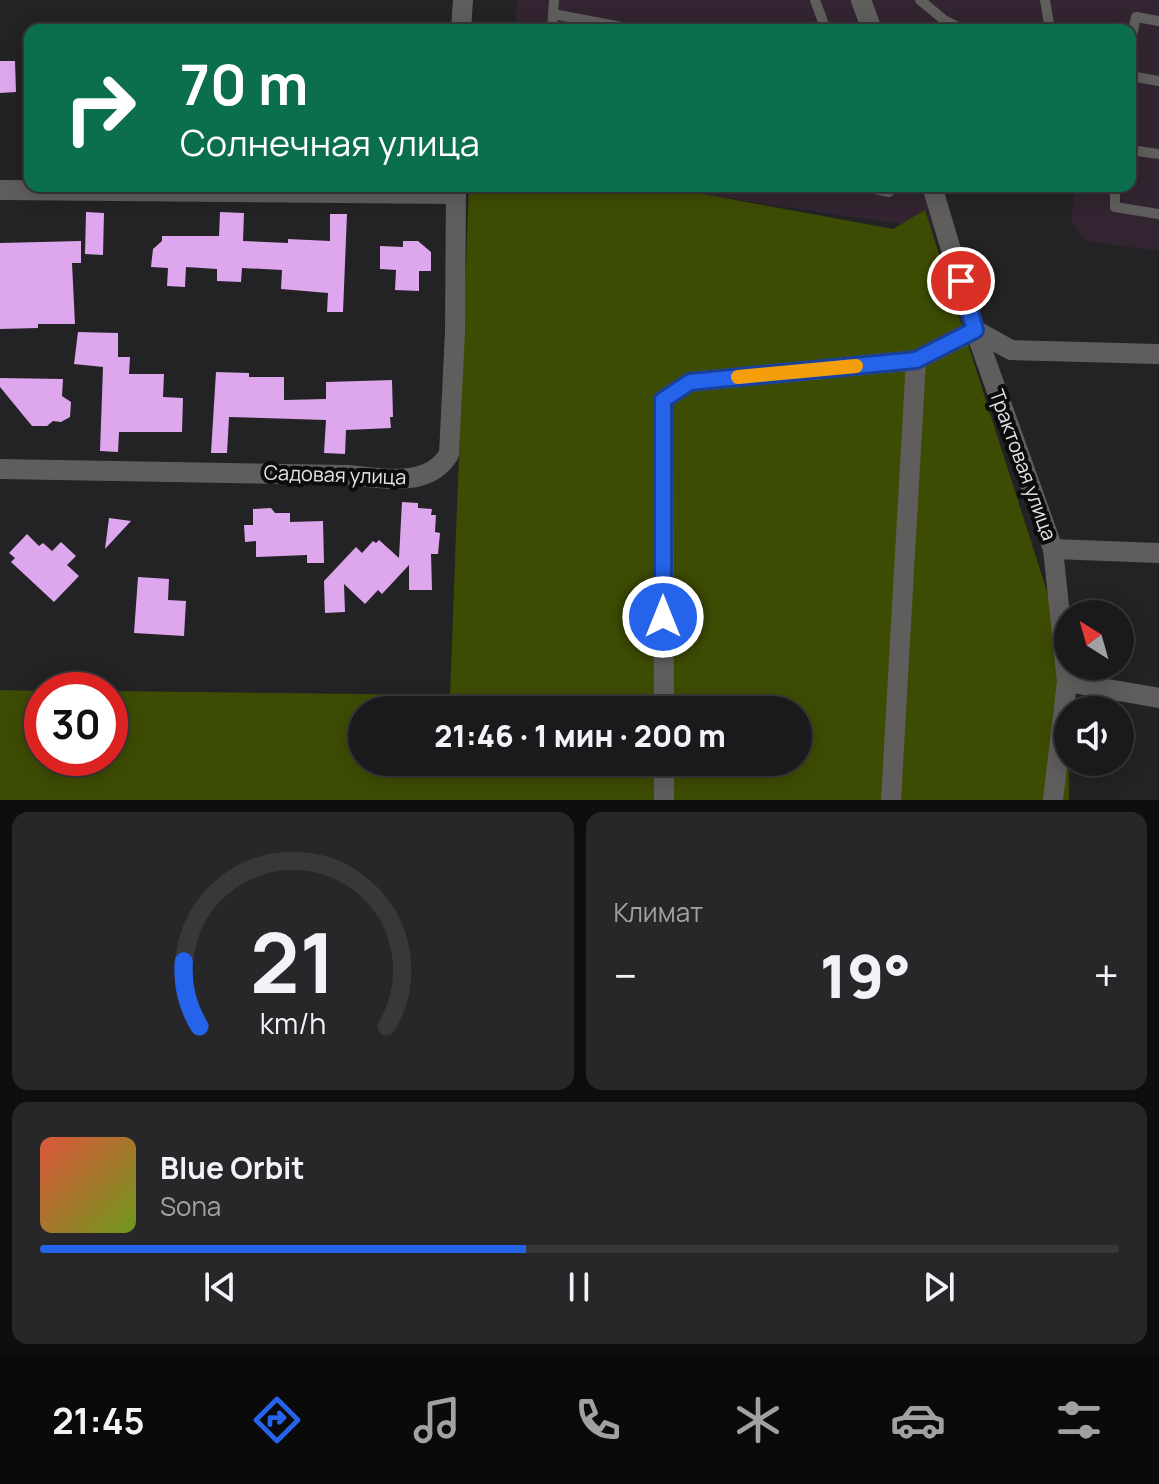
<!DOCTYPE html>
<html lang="ru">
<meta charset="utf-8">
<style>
body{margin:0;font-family:Manrope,sans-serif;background:#272729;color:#f1f3f6;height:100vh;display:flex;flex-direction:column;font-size:30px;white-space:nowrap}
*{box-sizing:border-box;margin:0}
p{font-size:26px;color:#9fa1a3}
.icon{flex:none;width:44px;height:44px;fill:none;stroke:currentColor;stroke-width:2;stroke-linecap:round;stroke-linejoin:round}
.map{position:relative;height:800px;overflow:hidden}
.drawer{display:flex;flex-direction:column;gap:12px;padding:12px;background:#0e0e0f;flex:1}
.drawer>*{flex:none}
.guide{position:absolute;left:24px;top:24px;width:1112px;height:168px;border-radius:16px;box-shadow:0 4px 20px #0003,0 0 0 2px #38383b;background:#0b6e4f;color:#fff;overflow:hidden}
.needle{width:52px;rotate:323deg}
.fabs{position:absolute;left:1054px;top:600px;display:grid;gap:16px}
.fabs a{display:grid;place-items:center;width:80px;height:80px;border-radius:50%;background:#1a1a1c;box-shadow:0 4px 20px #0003,0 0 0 2px #38383b;font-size:40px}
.speed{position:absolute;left:24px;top:672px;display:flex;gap:16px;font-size:40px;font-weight:700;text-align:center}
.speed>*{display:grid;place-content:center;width:104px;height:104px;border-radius:50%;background:#1a1a1c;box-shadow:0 4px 20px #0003,0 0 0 2px #38383b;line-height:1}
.speed .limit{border:12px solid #d22;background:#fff;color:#111}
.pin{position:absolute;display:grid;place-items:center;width:68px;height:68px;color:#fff;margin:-34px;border:4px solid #fff;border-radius:50%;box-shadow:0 2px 8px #0007}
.me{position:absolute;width:88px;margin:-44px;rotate:0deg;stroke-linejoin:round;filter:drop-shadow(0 0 6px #0008)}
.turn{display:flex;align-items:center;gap:28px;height:168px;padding:0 24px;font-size:36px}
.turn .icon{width:104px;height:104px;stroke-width:2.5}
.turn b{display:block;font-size:56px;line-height:68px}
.big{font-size:60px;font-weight:800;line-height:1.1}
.drawer .tile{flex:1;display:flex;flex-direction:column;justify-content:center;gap:12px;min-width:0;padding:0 28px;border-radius:16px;background:#272729}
.drawer .dial{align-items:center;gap:0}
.dial svg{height:208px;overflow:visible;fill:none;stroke:#38383b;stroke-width:7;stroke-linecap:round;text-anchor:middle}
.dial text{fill:#f1f3f6;stroke:none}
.song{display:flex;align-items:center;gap:24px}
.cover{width:96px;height:96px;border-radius:12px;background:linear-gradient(135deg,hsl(10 70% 55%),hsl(80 70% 35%))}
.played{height:8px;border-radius:4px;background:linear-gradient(90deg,#2563eb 45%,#38383b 45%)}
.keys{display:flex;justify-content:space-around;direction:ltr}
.heat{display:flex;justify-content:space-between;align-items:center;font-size:44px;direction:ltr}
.drawer .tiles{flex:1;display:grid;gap:12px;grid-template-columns:1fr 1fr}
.tile:last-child{grid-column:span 2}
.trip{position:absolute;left:348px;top:696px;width:464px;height:80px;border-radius:40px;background:#1a1a1c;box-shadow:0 4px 20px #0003,0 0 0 2px #38383b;font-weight:800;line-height:80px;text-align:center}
.menu{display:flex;height:128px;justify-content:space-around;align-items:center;background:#0a0a0b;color:#9fa1a3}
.menu .icon{width:56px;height:56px}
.menu .current{color:#2563eb}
.menu b{font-size:36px;color:#f1f3f6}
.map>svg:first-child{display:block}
.industrial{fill:#322531}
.green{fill:#3d4c03;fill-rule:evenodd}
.building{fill:#dda6ed}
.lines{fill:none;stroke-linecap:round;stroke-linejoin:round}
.lane{stroke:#605e5d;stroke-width:10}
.street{stroke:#605e5d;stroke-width:20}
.route-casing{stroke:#184099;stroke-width:20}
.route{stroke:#2563eb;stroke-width:14}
.slow{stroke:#f59e0b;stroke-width:14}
.labels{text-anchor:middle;stroke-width:8;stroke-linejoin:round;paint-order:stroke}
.street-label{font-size:20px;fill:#e5e4e7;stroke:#0c0c0d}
</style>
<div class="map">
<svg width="1159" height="800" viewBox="0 0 1159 800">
<rect width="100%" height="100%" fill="#232225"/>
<g class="industrial">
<polygon points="517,0 1159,0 1159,251 1085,241 1071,223 1074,186 1130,186 1130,30 515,30"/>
<polygon points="646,186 932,186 946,231"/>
</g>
<path class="green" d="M 469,186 L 660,186 L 893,229 L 925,210 L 1068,657 L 1069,800 L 0,800 L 0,690 L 42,691 L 42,758 L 110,758 L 110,691 L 450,695 ZM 362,710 L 798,710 L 798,762 L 362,762 Z"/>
<g class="building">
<polygon points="0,61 15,61 16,92 0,93"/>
<polygon points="86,212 104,213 103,255 85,254"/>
<polygon points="220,212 244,213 243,241 288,243 288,239 330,241 330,214 347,214 343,312 327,312 328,293 281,289 282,270 242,268 241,282 217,281 217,269 186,267 185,287 167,286 168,268 151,267 153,249 162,241 162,236 219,236"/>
<polygon points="81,241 81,263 72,263 75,324 38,324 38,328 0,329 0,243"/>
<polygon points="403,241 418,241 431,252 431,271 419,271 419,291 395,290 396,270 380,269 380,246 403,247"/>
<polygon points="78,332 118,333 118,357 130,357 129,374 164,374 163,397 183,398 182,432 119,432 118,452 100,451 103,367 74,364"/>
<polygon points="216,372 249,373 249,377 284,377 284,400 326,399 326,382 392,380 393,417 390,417 391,428 346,430 345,454 324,453 326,420 229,417 227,453 211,453"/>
<polygon points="0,378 63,379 62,396 71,402 70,417 61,422 53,421 47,426 32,426 0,387"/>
<polygon points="402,502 418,503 418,508 432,509 431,515 436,515 435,532 440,533 438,554 431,554 432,590 409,590 409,565 382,594 378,590 365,604 344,584 345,612 325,613 324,581 356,547 362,553 373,541 376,543 379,540 399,558"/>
<polygon points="271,508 275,513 290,513 290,522 323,521 324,563 307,563 307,555 256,557 256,541 245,542 244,525 253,525 253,509"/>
<polygon points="109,518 131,521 105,549"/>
<polygon points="27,534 39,546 43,543 52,551 61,542 76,556 67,565 79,576 54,602 11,562 15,558 9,553"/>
<polygon points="138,577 169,579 168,600 186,601 184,636 134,633"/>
</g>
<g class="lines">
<g class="lane">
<polyline points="815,0 826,30"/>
<polyline points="920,0 944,20 963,30"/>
<polyline points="1045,0 1050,30"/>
<polyline points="553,14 637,30"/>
<polyline points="552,30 554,0"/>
<polyline points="1130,45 1136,17 1159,21"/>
<polyline points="1130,76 1159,81"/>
<polyline points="1130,150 1159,154"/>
<polyline points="860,186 889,192 887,186"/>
<polyline points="1115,186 1115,207 1159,214"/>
</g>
<g class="street">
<polyline points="861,0 872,30"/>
<polyline points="461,30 463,0"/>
<polyline points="932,186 975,330 1053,549 1067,682 1053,800"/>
<polyline points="0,190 456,194"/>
<polyline points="975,330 1011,350 1159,354"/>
<path d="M 0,469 L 348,475 C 382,478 428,489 449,454 L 455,332 L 456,186"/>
<polyline points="1053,549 1159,553"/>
<polyline points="1067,682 1159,698"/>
<polyline points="664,710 663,400 690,382 916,360 975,330"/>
<polyline points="664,762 664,800"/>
<polyline points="891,800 916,360"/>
</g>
</g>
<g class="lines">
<defs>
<polyline id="route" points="663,617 663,400 690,382 916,360 975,330 961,281"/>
</defs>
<use href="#route" class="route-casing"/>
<use href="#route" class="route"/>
<polyline class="slow" points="738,377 856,366"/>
</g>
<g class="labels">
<g class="street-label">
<text transform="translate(1023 465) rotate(70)" y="7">Трактовая улица</text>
<text transform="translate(335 475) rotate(2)" y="7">Садовая улица</text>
</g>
</g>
</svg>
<div class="fabs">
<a><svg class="needle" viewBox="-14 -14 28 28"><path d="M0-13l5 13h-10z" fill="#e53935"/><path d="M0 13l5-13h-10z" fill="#9fa1a3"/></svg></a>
<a><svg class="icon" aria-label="sound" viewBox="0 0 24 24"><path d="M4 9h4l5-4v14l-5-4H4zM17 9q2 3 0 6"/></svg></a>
</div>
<div class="speed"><div class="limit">30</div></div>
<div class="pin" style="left:961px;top:281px;background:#d93025"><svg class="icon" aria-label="arrive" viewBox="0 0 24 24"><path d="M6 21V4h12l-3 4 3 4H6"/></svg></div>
<svg class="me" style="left:663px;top:617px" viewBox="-20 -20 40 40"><circle r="17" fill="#2563eb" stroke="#fff" stroke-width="3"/><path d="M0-11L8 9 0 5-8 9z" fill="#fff"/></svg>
<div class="trip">21:46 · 1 мин · 200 m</div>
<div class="guide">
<div class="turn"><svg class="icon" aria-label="right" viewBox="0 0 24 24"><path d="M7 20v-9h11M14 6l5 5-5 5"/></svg><div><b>70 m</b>Солнечная улица</div></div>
</div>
</div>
<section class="drawer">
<div class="tiles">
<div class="tile dial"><svg viewBox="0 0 100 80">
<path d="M14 69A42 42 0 1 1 86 69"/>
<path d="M14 69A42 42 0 0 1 8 44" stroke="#2563eb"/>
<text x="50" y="56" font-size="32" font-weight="700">21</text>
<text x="50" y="72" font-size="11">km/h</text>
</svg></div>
<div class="tile"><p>Климат</p>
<div class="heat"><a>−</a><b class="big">19°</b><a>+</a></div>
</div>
<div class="tile">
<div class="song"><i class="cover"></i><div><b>Blue Orbit</b><p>Sona</p></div></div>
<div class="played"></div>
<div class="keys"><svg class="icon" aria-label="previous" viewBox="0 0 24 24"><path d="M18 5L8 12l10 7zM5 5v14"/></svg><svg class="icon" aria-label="pause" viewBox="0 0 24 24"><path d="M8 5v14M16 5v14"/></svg><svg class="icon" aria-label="next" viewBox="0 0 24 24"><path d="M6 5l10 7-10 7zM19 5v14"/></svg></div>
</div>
</div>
</section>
<nav class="menu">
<b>21:45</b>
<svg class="icon current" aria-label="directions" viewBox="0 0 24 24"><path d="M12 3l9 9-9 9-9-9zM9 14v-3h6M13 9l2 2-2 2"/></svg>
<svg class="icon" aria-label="music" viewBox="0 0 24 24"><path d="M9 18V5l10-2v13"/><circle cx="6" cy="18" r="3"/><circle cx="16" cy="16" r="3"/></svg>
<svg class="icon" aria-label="phone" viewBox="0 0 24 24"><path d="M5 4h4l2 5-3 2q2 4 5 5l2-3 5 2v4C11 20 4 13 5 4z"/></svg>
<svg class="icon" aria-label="climate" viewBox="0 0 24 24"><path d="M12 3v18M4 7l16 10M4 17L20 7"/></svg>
<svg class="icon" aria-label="car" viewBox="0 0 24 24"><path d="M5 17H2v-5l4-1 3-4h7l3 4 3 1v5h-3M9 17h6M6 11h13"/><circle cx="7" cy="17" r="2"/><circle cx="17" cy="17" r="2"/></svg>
<svg class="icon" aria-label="filters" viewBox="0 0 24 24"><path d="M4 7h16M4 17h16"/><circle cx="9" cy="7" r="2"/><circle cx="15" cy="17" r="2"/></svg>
</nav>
